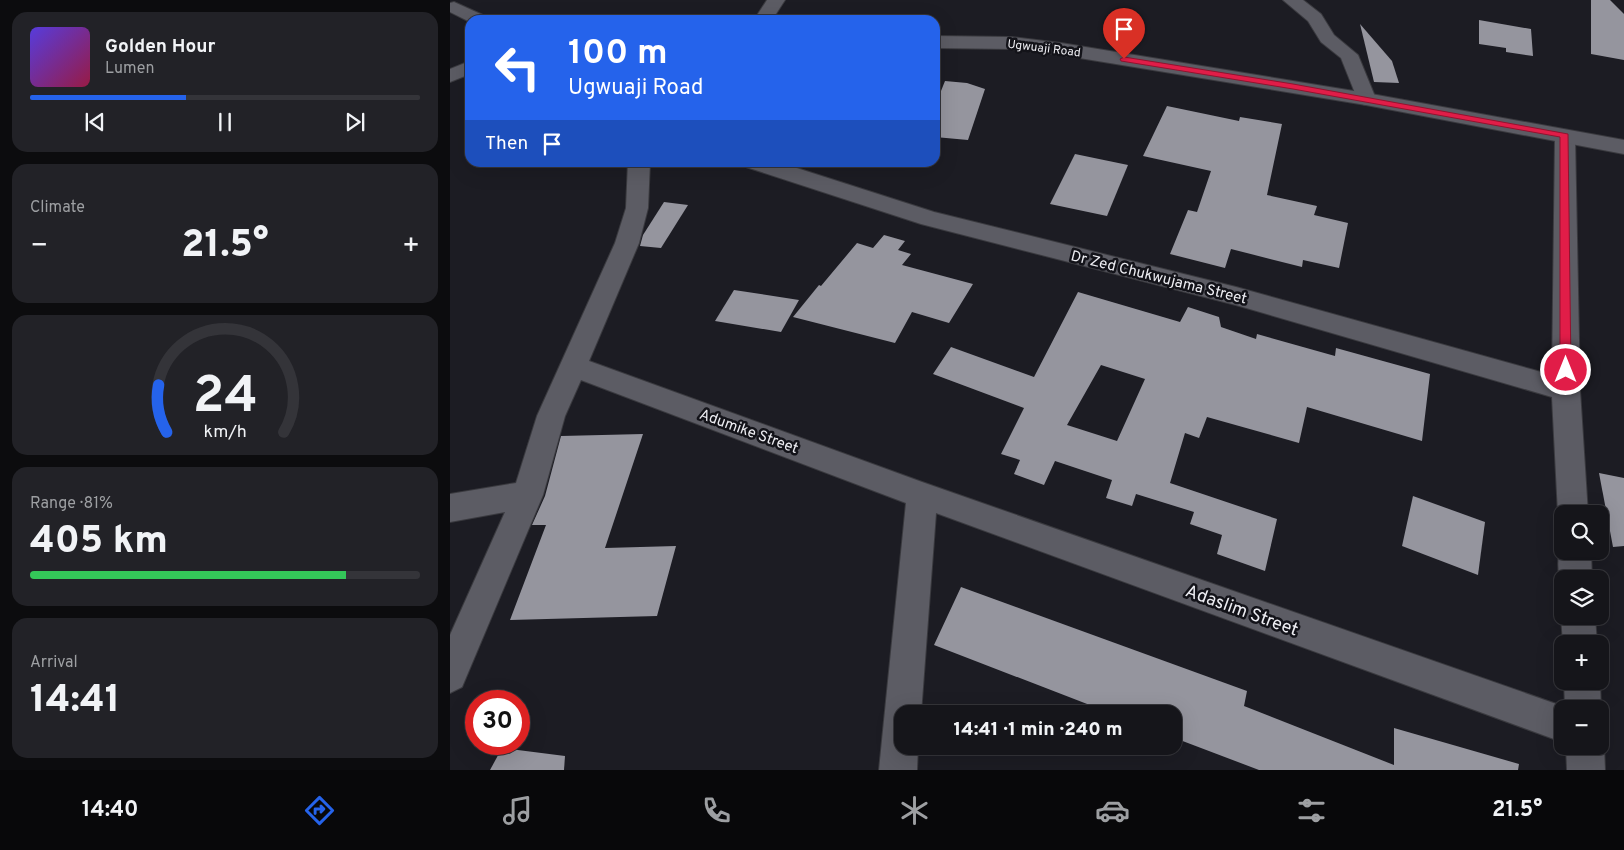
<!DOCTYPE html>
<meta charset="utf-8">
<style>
body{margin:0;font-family:Overpass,sans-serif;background:#222227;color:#f1f3f6;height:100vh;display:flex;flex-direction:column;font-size:19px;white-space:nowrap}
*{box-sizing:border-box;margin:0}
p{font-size:16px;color:#9d9fa2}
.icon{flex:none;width:28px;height:28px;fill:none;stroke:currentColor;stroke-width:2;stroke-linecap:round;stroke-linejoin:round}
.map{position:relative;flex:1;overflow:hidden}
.panel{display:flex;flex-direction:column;gap:12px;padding:12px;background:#0c0c0e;width:450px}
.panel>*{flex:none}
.guide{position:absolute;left:15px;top:15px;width:475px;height:152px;border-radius:15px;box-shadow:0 5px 20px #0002,0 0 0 1px #343439;background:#2563eb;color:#fff;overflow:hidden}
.buttons{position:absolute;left:1104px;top:505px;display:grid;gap:10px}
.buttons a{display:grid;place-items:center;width:55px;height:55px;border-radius:10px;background:#15151a;box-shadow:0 5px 20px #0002,0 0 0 1px #343439;font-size:25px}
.speed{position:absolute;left:15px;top:690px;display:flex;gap:10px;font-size:25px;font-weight:700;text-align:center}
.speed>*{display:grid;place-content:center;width:65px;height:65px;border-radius:50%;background:#15151a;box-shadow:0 5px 20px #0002,0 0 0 1px #343439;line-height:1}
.speed .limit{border:8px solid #d22;background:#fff;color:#111}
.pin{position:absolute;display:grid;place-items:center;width:42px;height:42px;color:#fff;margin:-51px -21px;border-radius:50% 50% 50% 0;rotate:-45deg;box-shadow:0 0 5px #0007}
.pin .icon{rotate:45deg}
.me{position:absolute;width:55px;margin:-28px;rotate:0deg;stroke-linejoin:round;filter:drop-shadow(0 0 4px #0008)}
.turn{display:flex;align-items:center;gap:18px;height:105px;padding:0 20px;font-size:22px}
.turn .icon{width:65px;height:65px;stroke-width:2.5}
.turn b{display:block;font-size:35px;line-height:42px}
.then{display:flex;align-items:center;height:48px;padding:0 20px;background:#0003;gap:10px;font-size:19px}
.big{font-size:38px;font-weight:800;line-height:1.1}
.panel .tile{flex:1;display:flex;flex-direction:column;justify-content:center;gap:8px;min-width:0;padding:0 18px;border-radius:15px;background:#222227}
.panel .dial{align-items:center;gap:0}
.dial svg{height:130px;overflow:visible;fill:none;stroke:#343439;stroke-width:7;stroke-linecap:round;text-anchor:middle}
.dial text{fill:#f1f3f6;stroke:none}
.song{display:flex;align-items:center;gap:15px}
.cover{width:60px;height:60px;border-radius:8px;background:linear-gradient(135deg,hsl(250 70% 55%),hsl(340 70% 35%))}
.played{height:5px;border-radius:2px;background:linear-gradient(90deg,#2563eb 40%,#343439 40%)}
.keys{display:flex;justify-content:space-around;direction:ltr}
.heat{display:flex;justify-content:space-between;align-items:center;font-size:28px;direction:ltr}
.charge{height:8px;border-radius:4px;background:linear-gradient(90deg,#34c759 81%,#343439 0)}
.trip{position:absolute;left:444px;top:705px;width:288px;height:50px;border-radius:15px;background:#15151a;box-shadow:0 5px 20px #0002,0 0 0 1px #343439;font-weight:800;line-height:50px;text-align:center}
.tabs{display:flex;height:80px;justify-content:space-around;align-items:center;background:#08080a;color:#9d9fa2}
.tabs .icon{width:35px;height:35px}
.tabs .active{color:#2563eb}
.tabs b{font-size:22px;color:#f1f3f6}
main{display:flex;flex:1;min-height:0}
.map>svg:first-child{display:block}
.building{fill:#95959e;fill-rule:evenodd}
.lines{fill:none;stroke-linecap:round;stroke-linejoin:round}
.street-casing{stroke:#3a3a3f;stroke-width:2}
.secondary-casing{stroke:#3a3a3f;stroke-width:2}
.street{fill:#5c5c64;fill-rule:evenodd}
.secondary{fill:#5c5c64;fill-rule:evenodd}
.route{fill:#e11d48;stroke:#92132f}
.labels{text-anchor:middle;stroke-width:5;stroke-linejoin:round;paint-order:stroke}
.far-street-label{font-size:12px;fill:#eeeef3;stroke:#131319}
.street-label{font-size:15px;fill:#eeeef3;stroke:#131319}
.near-street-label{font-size:18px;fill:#eeeef3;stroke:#131319}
</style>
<main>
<section class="panel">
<div class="tile">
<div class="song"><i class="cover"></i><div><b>Golden Hour</b><p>Lumen</p></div></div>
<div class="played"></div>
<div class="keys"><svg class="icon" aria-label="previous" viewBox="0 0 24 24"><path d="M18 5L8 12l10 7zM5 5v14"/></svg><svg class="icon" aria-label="pause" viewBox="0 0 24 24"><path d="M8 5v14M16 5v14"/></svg><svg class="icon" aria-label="next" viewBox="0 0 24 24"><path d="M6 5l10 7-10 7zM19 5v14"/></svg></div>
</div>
<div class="tile"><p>Climate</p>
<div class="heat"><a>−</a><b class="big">21.5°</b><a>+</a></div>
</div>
<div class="tile dial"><svg viewBox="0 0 100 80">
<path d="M14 69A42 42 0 1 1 86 69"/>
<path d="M14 69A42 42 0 0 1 9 40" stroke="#2563eb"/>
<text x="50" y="56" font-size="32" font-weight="700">24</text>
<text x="50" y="72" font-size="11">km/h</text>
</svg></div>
<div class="tile"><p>Range · 81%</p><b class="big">405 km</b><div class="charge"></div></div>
<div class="tile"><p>Arrival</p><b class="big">14:41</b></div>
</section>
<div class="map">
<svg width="1174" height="770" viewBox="0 0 1174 770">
<rect width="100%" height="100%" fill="#1c1c23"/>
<g class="building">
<polygon points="1141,0 1160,0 1174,14 1174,60 1141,54"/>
<polygon points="1029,20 1081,29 1083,56 1056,52 1056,48 1029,44"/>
<polygon points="910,24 942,61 949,83 924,82"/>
<polygon points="495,81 517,83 535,89 518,140 485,137 485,106"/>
<polygon points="717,106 789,121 790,117 832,124 817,195 867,206 864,215 898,223 889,268 853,260 852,267 781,249 775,268 720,254 738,210 747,212 761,171 693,156"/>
<polygon points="625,154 678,165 657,216 600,204"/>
<polygon points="214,202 238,205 211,248 190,246 193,235"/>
<polygon points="434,235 455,241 448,250 461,254 452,265 523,284 499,323 462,312 445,343 343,317 369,285 371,286 407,243 423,248"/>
<polygon points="284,290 349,300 331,332 265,321"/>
<path d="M 628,292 L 730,322 L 738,307 L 769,317 L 771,327 L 806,339 L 807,334 L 885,356 L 886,348 L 980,374 L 972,441 L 857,407 L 849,443 L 757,417 L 749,438 L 735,433 L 720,483 L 827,519 L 815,571 L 767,554 L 772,535 L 740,524 L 744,512 L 686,494 L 682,506 L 656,498 L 662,480 L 605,461 L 594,485 L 564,474 L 570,460 L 551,454 L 574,408 L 483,374 L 501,347 L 584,377 ZM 651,365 L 695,379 L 667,441 L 617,425 Z"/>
<polygon points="193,434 155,548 226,546 207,616 60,620 96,525 82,525 95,496 111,436"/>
<polygon points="1149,473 1174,478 1174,546 1163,547"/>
<polygon points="963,496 1035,522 1028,575 952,546"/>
<polygon points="511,587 797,691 794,706 944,765 944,728 1069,764 1068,770 809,770 722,737 722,714 663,714 484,645"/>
<polygon points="52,748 115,756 114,770 40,770"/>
</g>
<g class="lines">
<defs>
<g id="street">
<polygon points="317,0 335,0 322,20 304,20"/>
<polygon points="833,0 853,0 871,14 884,35 908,55 926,99 923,103 916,105 909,103 891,58 871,42 858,21"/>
<polygon points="20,61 20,74 0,82 0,69"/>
<polygon points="1115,130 1122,132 1125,136 1130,390 1138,514 1112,514 1112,524 1108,514 1102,397 786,305 471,224 296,167 294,162 328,162 484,212 786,287 1102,375 1105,136 1108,132"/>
<polygon points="178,162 200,162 198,208 189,243 139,361 472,482 1115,707 1114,681 1150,681 1151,709 1150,712 1150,709 1112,709 1112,742 486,513 471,714 452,714 452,746 468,746 467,770 429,770 456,503 131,380 115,416 93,495 12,687 0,693 0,635 55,512 0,522 0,494 66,483 87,416 165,243 176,208"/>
<path d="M 1112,543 L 1112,551 L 1141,551 L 1142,579 L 1112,579 L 1112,585 C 1107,573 1107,555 1112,543 Z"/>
<polygon points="1112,613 1112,616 1145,616 1147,644 1113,644 1111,616"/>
<polygon points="1150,737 1154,746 1155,770 1117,770 1116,746 1150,746"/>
</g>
<g id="secondary">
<polygon points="4,2 35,16 38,20 20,20 20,22 0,12 0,3"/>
<polygon points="485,36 561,37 611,43 916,93 1174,140 1174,154 916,105 611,55 561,49 485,48"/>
</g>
</defs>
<use href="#street" class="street-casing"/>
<use href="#secondary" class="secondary-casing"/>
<use href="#street" class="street"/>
<use href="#secondary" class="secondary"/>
</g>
<polygon class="route" points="674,57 843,84 1118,134 1121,370 1120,373 1116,375 1110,370 1110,137 843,89 671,61 670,59"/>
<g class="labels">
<g class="far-street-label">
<text transform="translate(594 48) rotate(7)" y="4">Ugwuaji Road</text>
</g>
<g class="street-label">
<text transform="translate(709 277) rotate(14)" y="5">Dr Zed Chukwujama Street</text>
<text transform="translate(299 431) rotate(20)" y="5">Adumike Street</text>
</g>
<g class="near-street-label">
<text transform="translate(792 610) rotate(20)" y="6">Adaslim Street</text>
</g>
</g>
</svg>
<div class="buttons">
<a><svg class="icon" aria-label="search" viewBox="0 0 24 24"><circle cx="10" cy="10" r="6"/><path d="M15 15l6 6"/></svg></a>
<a><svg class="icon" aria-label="layers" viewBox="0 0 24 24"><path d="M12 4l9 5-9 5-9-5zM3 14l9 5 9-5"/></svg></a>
<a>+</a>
<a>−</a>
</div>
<div class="speed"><div class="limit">30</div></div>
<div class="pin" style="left:674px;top:59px;background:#d93025"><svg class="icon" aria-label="arrive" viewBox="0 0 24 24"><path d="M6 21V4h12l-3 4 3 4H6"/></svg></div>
<svg class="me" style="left:1116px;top:370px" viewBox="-20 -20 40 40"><circle r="17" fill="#e11d48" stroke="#fff" stroke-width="3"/><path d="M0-11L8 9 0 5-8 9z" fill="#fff"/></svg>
<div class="trip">14:41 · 1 min · 240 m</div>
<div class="guide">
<div class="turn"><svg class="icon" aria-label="left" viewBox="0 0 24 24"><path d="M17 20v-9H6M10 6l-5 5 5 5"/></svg><div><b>100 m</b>Ugwuaji Road</div></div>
<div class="then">Then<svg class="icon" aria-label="arrive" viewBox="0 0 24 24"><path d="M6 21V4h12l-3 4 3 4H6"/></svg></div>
</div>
</div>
</main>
<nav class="tabs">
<b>14:40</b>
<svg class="icon active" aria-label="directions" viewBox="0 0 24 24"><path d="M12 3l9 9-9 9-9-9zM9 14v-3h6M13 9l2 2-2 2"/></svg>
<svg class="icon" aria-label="music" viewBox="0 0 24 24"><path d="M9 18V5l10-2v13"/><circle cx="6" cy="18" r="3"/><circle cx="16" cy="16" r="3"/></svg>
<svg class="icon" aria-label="phone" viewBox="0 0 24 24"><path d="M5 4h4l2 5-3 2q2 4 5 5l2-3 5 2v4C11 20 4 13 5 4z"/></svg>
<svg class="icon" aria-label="climate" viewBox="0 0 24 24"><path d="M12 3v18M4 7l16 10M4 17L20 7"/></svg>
<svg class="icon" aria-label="car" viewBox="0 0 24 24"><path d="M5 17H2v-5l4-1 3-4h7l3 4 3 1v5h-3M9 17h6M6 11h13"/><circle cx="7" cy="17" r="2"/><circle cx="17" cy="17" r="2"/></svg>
<svg class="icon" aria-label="filters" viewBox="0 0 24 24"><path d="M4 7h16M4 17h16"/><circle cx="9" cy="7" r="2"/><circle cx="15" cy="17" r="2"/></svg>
<b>21.5°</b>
</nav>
